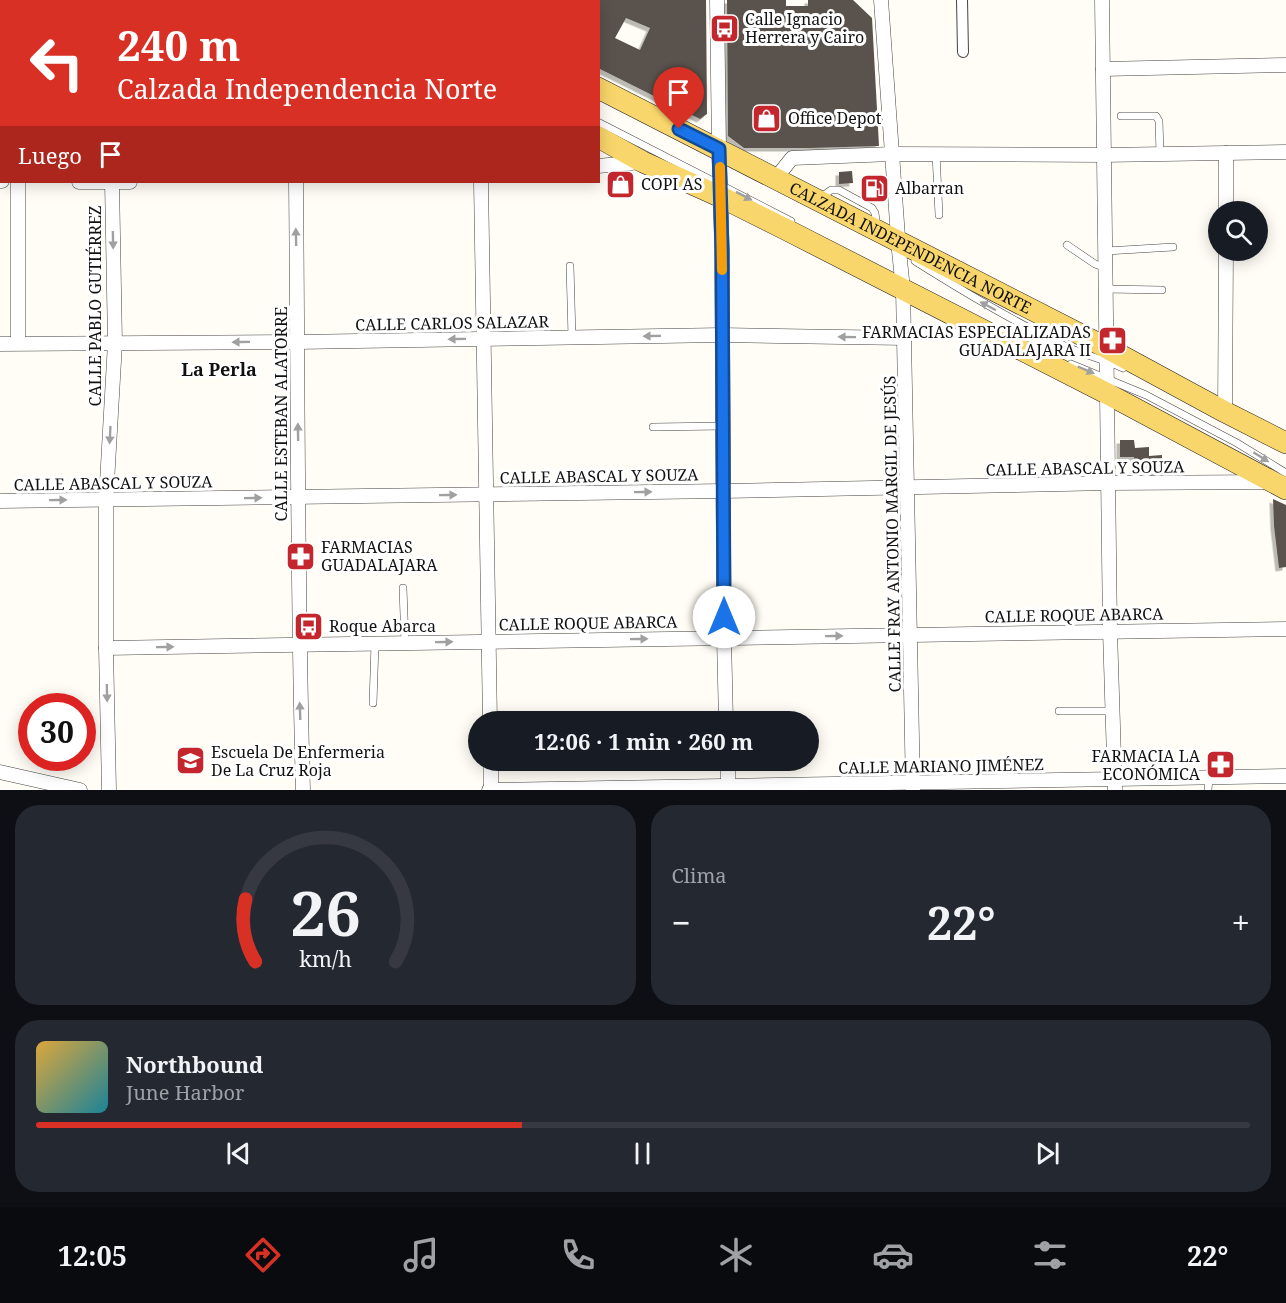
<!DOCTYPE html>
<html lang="es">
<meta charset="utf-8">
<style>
body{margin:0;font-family:"Noto Serif",serif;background:#242831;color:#f1f3f6;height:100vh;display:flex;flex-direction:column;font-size:22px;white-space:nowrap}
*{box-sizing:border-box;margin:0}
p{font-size:20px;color:#9ea1a6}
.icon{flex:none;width:33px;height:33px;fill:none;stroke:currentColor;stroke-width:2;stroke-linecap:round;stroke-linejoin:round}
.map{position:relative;height:790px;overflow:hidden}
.details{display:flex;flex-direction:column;gap:15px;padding:15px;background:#0d0f14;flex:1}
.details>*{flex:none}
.hud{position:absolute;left:0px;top:0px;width:600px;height:183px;box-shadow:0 3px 15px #0003;background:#d93025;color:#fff;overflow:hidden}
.controls{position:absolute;left:1208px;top:201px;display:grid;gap:12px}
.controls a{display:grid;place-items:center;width:60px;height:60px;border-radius:50%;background:#171b24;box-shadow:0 3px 15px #0003;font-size:30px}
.speed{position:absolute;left:18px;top:693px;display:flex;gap:12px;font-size:30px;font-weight:700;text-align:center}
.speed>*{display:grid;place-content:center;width:78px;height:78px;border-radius:50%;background:#171b24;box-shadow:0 3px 15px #0003;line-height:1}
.speed .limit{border:9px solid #d22;background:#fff;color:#111}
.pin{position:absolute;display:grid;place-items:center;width:51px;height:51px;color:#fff;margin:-62px -26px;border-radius:50% 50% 50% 0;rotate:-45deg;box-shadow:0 0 6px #0007}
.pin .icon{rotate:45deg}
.me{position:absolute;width:66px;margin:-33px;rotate:0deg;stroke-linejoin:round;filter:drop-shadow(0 0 4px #0008)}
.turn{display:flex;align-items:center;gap:21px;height:126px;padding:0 18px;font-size:27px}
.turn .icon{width:78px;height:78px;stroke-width:2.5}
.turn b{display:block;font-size:42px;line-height:51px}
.then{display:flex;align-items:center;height:57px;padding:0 18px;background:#0003;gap:12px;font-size:22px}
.big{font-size:45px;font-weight:700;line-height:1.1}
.details .card{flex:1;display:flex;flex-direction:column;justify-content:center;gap:9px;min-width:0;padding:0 21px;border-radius:24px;background:#242831}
.details .dial{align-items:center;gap:0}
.dial svg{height:156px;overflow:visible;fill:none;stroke:#363941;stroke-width:7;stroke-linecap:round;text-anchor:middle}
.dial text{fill:#f1f3f6;stroke:none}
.song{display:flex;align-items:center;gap:18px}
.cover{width:72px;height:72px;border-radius:9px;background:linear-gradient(135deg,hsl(40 70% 55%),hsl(190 70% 35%))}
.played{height:6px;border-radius:3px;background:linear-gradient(90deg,#d93025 40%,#363941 40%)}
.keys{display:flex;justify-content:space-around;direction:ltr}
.heat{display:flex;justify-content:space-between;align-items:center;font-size:33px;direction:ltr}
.details .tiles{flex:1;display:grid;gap:15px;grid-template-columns:1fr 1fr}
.card:last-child{grid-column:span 2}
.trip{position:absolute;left:468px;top:711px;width:351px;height:60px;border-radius:30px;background:#171b24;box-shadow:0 3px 15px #0003;font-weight:700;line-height:60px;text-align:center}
.tabs{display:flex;height:96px;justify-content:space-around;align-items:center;background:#090b0e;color:#9ea1a6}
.tabs .icon{width:42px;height:42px}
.tabs .current{color:#d93025}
.tabs b{font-size:27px;color:#f1f3f6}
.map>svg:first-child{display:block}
.building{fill:#5a524d;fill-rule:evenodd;filter:url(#shadow)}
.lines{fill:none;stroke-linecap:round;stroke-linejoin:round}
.service-casing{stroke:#444;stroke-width:8}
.pedestrian-casing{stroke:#444;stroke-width:12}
.minor-casing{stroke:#444;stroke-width:15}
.primary-casing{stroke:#222;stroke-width:22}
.service{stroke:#fff;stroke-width:7}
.pedestrian{stroke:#fff;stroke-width:10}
.minor{stroke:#fff;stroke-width:14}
.primary{stroke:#f9d66b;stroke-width:21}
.oneway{fill:#a0a0a0}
.route-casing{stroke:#114b97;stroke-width:15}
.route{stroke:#1a73e8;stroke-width:10}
.slow{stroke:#f59e0b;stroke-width:10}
.labels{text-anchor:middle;stroke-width:6;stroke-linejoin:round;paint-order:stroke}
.poi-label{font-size:16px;fill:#111;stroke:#fff;text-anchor:start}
.street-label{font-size:16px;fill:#111;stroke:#fff}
.neighbourhood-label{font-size:18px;font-weight:bold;fill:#111;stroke:#fff}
</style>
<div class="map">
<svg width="1286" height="790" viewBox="0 0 1286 790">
<defs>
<filter id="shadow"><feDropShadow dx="-3.5" dy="3.5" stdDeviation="0" flood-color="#0004"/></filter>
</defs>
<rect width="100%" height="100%" fill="#fffdf5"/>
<g class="building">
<path d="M 598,0 L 706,0 L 707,114 L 700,119 L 598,68 ZM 626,18 L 650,28 L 640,50 L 615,38 Z"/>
<polygon points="727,0 786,0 786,6 808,6 808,0 853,0 872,18 879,146 810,148 744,148 728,136"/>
<polygon points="852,171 853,183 839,184 839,172"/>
<rect x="867" y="181" width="14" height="14"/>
<polygon points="1120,440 1134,440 1135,448 1149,447 1149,456 1162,455 1162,472 1149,473 1149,463 1134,464 1134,457 1120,457"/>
<polygon points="1273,499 1286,505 1286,567 1279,568 1274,526"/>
</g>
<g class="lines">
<defs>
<g id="service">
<polyline points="125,0 125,2"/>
<polyline points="260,0 261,2"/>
<polyline points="348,0 351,2"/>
<polyline points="401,0 404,2"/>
<polyline points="152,2 152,0"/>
<polyline points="210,2 210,0"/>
<polyline points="238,2 238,0"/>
<polyline points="1121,116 1156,116 1159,121 1160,154"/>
<polyline points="598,122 791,221"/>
<polyline points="936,154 939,215"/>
<polyline points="820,198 831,190 839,190 872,208 875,213 877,227"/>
<polyline points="1067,245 1095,264 1106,268"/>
<polyline points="1106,251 1173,247"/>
<path d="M 915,261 C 964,292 1014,322 1067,347 C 1085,355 1105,360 1123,368"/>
<polyline points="570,266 572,337"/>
<polyline points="1106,289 1162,290"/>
<polyline points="1071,364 1146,395 1237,443 1286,473"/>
<polyline points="653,427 723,426"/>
<polyline points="403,588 405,643"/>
<polyline points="373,703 375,644"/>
<polyline points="1059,711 1113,711"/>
<polyline points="1208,790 1209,778"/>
</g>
<polyline id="pedestrian" points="962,0 963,52"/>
<g id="minor">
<polyline points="15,0 15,2"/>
<polyline points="109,0 109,2"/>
<polyline points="286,0 286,2"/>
<polyline points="475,0 475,2"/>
<polyline points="717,0 719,149 722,250 724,638 726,722"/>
<polyline points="881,0 899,251 903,289 913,790"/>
<polyline points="1102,0 1110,631 1115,790"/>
<polyline points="1103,69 1286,65"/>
<polyline points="598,166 641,162"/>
<polyline points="776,178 792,158 892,154 1103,155 1286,152"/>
<polyline points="0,181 2,181"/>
<polyline points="18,182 18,343"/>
<polyline points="79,182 130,182"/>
<path d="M 296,182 C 298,384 297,587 303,790"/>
<polyline points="481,182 490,722"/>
<polyline points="1226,212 1226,153"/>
<polyline points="0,344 297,342 722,335 905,338"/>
<polyline points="1225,412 1226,250"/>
<polyline points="0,501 724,491 1109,483 1270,482"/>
<polyline points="106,648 1286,629"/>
<polyline points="491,760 491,790"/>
<polyline points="728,760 728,790"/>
<polyline points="0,772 80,790"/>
<polyline points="109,790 106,648 106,500 115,343 112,182"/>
<polyline points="489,790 1286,776"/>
</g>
<g id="primary">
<polyline points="325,0 328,2"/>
<polyline points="428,0 431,2"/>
<path id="s1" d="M 598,88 L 1107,348 L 1225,412 L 1286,443"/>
<polyline points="598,137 643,162 721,197 785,229 1106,393 1286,489"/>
</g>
</defs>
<use href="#service" class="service-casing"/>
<use href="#pedestrian" class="pedestrian-casing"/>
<use href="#minor" class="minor-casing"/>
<use href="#primary" class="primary-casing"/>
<use href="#service" class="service"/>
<use href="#pedestrian" class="pedestrian"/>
<use href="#minor" class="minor"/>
<use href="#primary" class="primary"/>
</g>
<defs><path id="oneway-solid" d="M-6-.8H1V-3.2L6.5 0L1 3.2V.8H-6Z" transform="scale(1.5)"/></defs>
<g class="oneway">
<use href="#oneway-solid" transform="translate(744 196) rotate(27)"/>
<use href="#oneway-solid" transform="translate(296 237) rotate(-91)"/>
<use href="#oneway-solid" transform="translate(113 240) rotate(89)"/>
<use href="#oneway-solid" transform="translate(988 306) rotate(-152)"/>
<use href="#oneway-solid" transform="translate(652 336) rotate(179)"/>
<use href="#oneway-solid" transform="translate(847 337) rotate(-179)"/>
<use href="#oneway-solid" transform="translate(457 339) rotate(179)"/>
<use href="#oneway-solid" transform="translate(241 342) rotate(179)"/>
<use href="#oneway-solid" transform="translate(1086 370) rotate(23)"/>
<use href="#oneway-solid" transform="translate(298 432) rotate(-91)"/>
<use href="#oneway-solid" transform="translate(110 435) rotate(93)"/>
<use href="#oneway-solid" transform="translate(1261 457) rotate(32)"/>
<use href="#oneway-solid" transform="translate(643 492) rotate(-1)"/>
<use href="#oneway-solid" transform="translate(448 495) rotate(-1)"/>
<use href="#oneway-solid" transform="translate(253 498) rotate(-1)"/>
<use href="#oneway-solid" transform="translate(58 500) rotate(-1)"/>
<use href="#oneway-solid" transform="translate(834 636) rotate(-1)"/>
<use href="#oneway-solid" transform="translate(639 639) rotate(-1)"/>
<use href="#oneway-solid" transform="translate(444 642) rotate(-1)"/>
<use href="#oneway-solid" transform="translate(165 647) rotate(-1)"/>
<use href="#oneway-solid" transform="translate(107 693) rotate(89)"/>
<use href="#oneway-solid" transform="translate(300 711) rotate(-92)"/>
</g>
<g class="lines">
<defs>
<polyline id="route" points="679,129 719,149 722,250 724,617"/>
</defs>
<use href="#route" class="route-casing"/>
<use href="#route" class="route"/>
<polyline class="slow" points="720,167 722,270"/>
</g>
<defs>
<symbol id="bus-square" viewBox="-11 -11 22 22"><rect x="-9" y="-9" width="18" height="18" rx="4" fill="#c4262e" stroke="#fff"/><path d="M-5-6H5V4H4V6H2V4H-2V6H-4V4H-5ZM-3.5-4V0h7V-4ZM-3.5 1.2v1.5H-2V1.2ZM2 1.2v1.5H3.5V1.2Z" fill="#fff"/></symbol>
<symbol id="shop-square" viewBox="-11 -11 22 22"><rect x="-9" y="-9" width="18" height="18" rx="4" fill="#c4262e" stroke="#fff"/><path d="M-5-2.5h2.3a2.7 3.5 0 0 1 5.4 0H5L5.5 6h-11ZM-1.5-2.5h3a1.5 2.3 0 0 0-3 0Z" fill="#fff"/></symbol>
<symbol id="fuel-square" viewBox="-11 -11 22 22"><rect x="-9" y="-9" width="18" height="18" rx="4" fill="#c4262e" stroke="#fff"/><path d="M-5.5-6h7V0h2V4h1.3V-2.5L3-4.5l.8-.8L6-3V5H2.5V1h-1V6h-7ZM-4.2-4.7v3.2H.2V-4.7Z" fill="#fff"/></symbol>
<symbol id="pharmacy-square" viewBox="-11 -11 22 22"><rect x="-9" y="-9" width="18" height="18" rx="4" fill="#c4262e" stroke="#fff"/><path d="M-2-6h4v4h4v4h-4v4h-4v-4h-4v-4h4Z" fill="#fff"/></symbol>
<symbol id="university-square" viewBox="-11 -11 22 22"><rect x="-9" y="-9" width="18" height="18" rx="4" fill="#c4262e" stroke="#fff"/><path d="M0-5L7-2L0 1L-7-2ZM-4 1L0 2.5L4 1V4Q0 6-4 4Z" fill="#fff"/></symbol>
</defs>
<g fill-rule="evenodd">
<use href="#bus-square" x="708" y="12" width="33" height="33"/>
<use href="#shop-square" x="750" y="102" width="33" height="33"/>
<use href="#shop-square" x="604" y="168" width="33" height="33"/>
<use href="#fuel-square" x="858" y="172" width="33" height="33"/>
<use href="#pharmacy-square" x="1096" y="324" width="33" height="33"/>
<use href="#pharmacy-square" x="284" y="540" width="33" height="33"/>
<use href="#bus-square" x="292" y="610" width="33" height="33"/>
<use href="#university-square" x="174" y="744" width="33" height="33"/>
<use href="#pharmacy-square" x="1204" y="748" width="33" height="33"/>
</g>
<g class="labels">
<g class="poi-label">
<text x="745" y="25">Calle Ignacio<tspan x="745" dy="18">Herrera y Cairo</tspan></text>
<text x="788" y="124">Office Depot</text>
<text x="641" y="190">COPI AS</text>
<text x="895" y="194">Albarran</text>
<text x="1091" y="338" text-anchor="end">FARMACIAS ESPECIALIZADAS<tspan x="1091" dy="18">GUADALAJARA II</tspan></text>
<text x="321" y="553">FARMACIAS<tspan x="321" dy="18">GUADALAJARA</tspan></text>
<text x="329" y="632">Roque Abarca</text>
<text x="211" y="758">Escuela De Enfermeria<tspan x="211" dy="18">De La Cruz Roja</tspan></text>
<text x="1200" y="762" text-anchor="end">FARMACIA LA<tspan x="1200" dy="18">ECONÓMICA</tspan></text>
</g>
<g class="street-label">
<text dy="6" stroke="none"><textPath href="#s1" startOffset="351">CALZADA INDEPENDENCIA NORTE</textPath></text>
<text transform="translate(95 306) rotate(-90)" y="6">CALLE PABLO GUTIÉRREZ</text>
<text transform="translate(452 323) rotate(-1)" y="6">CALLE CARLOS SALAZAR</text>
<text transform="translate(281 414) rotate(-90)" y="6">CALLE ESTEBAN ALATORRE</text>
<text transform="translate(1085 468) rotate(-1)" y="6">CALLE ABASCAL Y SOUZA</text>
<text transform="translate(599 476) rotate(-1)" y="6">CALLE ABASCAL Y SOUZA</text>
<text transform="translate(113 483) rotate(-1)" y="6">CALLE ABASCAL Y SOUZA</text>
<text transform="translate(892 534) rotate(-91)" y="6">CALLE FRAY ANTONIO MARGIL DE JESÚS</text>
<text transform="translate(1074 615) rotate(-1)" y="6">CALLE ROQUE ABARCA</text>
<text transform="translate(588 623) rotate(-1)" y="6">CALLE ROQUE ABARCA</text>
<text transform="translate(941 766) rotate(-1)" y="6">CALLE MARIANO JIMÉNEZ</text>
</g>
<g class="neighbourhood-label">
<text x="219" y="376">La Perla</text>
</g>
</g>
</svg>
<div class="controls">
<a><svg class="icon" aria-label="search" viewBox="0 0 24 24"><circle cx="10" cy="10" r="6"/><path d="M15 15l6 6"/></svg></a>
</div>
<div class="speed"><div class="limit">30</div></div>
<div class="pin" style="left:679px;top:129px;background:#d93025"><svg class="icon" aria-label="arrive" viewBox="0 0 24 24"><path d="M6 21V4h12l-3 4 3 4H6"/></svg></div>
<svg class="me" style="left:724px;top:617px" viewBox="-20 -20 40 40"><circle r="19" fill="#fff"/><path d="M0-13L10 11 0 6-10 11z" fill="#1a73e8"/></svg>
<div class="trip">12:06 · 1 min · 260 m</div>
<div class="hud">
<div class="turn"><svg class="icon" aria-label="left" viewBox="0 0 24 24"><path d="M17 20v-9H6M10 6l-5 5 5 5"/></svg><div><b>240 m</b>Calzada Independencia Norte</div></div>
<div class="then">Luego<svg class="icon" aria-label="arrive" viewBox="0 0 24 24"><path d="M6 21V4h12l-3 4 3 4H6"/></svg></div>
</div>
</div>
<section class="details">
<div class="tiles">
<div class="card dial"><svg viewBox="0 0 100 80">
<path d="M14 69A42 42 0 1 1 86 69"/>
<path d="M14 69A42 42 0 0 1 9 37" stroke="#d93025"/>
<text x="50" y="56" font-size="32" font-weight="700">26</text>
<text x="50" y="72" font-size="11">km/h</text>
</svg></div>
<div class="card"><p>Clima</p>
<div class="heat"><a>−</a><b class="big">22°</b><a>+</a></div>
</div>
<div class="card">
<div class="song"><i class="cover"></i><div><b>Northbound</b><p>June Harbor</p></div></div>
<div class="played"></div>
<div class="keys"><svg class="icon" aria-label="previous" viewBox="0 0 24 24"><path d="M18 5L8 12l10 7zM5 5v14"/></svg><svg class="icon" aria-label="pause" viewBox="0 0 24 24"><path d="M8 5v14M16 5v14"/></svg><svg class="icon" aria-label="next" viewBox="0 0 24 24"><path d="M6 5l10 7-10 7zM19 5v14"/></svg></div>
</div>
</div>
</section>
<nav class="tabs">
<b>12:05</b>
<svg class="icon current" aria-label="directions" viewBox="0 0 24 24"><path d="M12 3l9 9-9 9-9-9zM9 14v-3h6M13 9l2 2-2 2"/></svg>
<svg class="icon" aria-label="music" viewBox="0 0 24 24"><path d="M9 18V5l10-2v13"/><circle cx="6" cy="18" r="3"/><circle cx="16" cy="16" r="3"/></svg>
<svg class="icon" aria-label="phone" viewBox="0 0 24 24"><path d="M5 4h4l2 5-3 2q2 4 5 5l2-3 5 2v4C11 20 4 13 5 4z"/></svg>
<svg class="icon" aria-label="climate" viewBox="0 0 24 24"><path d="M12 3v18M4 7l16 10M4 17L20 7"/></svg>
<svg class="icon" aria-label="car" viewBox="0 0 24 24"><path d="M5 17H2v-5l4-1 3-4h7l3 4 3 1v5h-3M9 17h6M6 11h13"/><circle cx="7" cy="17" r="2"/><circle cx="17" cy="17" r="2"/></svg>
<svg class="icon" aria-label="filters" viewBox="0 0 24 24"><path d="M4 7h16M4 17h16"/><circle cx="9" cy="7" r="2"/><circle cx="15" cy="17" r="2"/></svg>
<b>22°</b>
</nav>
